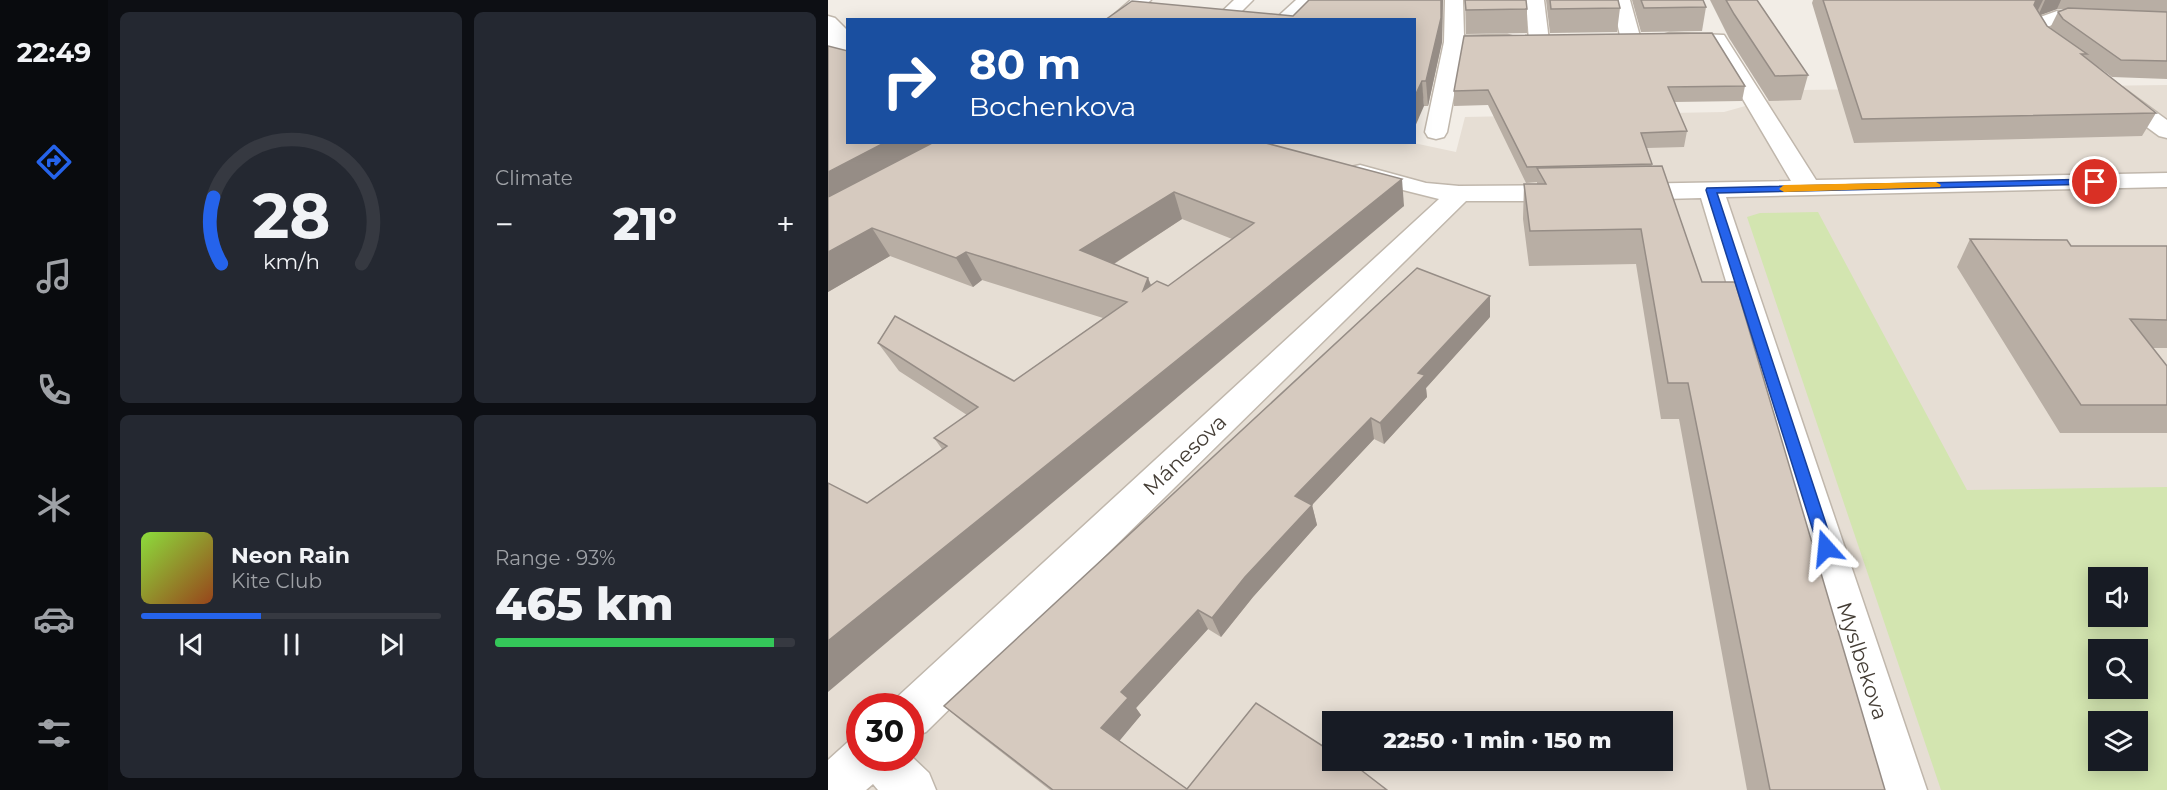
<!DOCTYPE html>
<meta charset="utf-8">
<style>
body{margin:0;font-family:Montserrat,sans-serif;background:#242831;color:#f1f3f6;height:100vh;display:flex;flex-direction:column;font-size:22px;white-space:nowrap}
*{box-sizing:border-box;margin:0}
p{font-size:20px;color:#9ea1a6}
.icon{flex:none;width:33px;height:33px;fill:none;stroke:currentColor;stroke-width:2;stroke-linecap:round;stroke-linejoin:round}
.map{position:relative;flex:1;overflow:hidden}
.details{display:flex;flex-direction:column;gap:12px;padding:12px;background:#0d0f14;width:720px}
.details>*{flex:none}
.hud{position:absolute;left:18px;top:18px;width:570px;height:126px;border-radius:0px;box-shadow:0 3px 15px #0003;background:#1a4fa0;color:#fff;overflow:hidden}
.buttons{position:absolute;left:1260px;top:567px;display:grid;gap:12px}
.buttons a{display:grid;place-items:center;width:60px;height:60px;border-radius:0px;background:#171b24;box-shadow:0 3px 15px #0003;font-size:30px}
.speed{position:absolute;left:18px;top:693px;display:flex;gap:12px;font-size:30px;font-weight:700;text-align:center}
.speed>*{display:grid;place-content:center;width:78px;height:78px;border-radius:50%;background:#171b24;box-shadow:0 3px 15px #0003;line-height:1}
.speed .limit{border:9px solid #d22;background:#fff;color:#111}
.pin{position:absolute;display:grid;place-items:center;width:51px;height:51px;color:#fff;margin:-26px;border:3px solid #fff;border-radius:50%;box-shadow:0 2px 6px #0007}
.me{position:absolute;width:66px;margin:-33px;rotate:342deg;stroke-linejoin:round;filter:drop-shadow(0 0 4px #0008)}
.turn{display:flex;align-items:center;gap:21px;height:126px;padding:0 24px;font-size:27px}
.turn .icon{width:78px;height:78px;stroke-width:2.5}
.turn b{display:block;font-size:42px;line-height:51px}
.big{font-size:45px;font-weight:800;line-height:1.1}
.details .widget{flex:1;display:flex;flex-direction:column;justify-content:center;gap:9px;min-width:0;padding:0 21px;border-radius:9px;background:#242831}
.details .dial{align-items:center;gap:0}
.dial svg{height:156px;overflow:visible;fill:none;stroke:#363941;stroke-width:7;stroke-linecap:round;text-anchor:middle}
.dial text{fill:#f1f3f6;stroke:none}
.song{display:flex;align-items:center;gap:18px}
.cover{width:72px;height:72px;border-radius:9px;background:linear-gradient(135deg,hsl(90 70% 55%),hsl(20 70% 35%))}
.played{height:6px;border-radius:3px;background:linear-gradient(90deg,#2563eb 40%,#363941 40%)}
.keys{display:flex;justify-content:space-around;direction:ltr}
.heat{display:flex;justify-content:space-between;align-items:center;font-size:33px;direction:ltr}
.charge{height:9px;border-radius:4px;background:linear-gradient(90deg,#34c759 93%,#363941 0)}
.details .tiles{flex:1;display:grid;gap:12px;grid-template-columns:repeat(2,1fr)}
.trip{position:absolute;left:494px;top:711px;width:351px;height:60px;border-radius:0px;background:#171b24;box-shadow:0 3px 15px #0003;font-weight:800;line-height:60px;text-align:center}
main{display:flex;flex:1;min-height:0}
.dock{display:flex;flex-direction:column;width:108px;justify-content:space-around;align-items:center;background:#090b0e;color:#9ea1a6}
.dock .icon{width:42px;height:42px}
.dock .current{color:#2563eb}
.dock b{font-size:27px;color:#f1f3f6}
.map>svg:first-child{display:block}
.residential{fill:#e6ded4;fill-rule:evenodd}
.green{fill:#d3e5b0;fill-rule:evenodd}
.lines{fill:none;stroke-linecap:round;stroke-linejoin:round}
.minor-casing{stroke:#c0b7ac;stroke-width:3}
.minor{fill:#fff;fill-rule:evenodd}
.wall{fill:#b8aea4;fill-rule:evenodd}
.shaded-wall{fill:#968d86}
.building{fill:#d6cabf;stroke:#968d86;stroke-width:1.5;fill-rule:evenodd}
.route{fill:#2563eb;stroke:#184099;stroke-width:1.5}
.slow{fill:#f59e0b}
.labels{text-anchor:middle;stroke-width:4.5;stroke-linejoin:round;paint-order:stroke}
.street-label{font-size:21px;fill:#443d35;stroke:#fff}
</style>
<main>
<nav class="dock">
<b>22:49</b>
<svg class="icon current" aria-label="directions" viewBox="0 0 24 24"><path d="M12 3l9 9-9 9-9-9zM9 14v-3h6M13 9l2 2-2 2"/></svg>
<svg class="icon" aria-label="music" viewBox="0 0 24 24"><path d="M9 18V5l10-2v13"/><circle cx="6" cy="18" r="3"/><circle cx="16" cy="16" r="3"/></svg>
<svg class="icon" aria-label="phone" viewBox="0 0 24 24"><path d="M5 4h4l2 5-3 2q2 4 5 5l2-3 5 2v4C11 20 4 13 5 4z"/></svg>
<svg class="icon" aria-label="climate" viewBox="0 0 24 24"><path d="M12 3v18M4 7l16 10M4 17L20 7"/></svg>
<svg class="icon" aria-label="car" viewBox="0 0 24 24"><path d="M5 17H2v-5l4-1 3-4h7l3 4 3 1v5h-3M9 17h6M6 11h13"/><circle cx="7" cy="17" r="2"/><circle cx="17" cy="17" r="2"/></svg>
<svg class="icon" aria-label="filters" viewBox="0 0 24 24"><path d="M4 7h16M4 17h16"/><circle cx="9" cy="7" r="2"/><circle cx="15" cy="17" r="2"/></svg>
</nav>
<section class="details">
<div class="tiles">
<div class="widget dial"><svg viewBox="0 0 100 80">
<path d="M14 69A42 42 0 1 1 86 69"/>
<path d="M14 69A42 42 0 0 1 10 35" stroke="#2563eb"/>
<text x="50" y="56" font-size="32" font-weight="700">28</text>
<text x="50" y="72" font-size="11">km/h</text>
</svg></div>
<div class="widget"><p>Climate</p>
<div class="heat"><a>−</a><b class="big">21°</b><a>+</a></div>
</div>
<div class="widget">
<div class="song"><i class="cover"></i><div><b>Neon Rain</b><p>Kite Club</p></div></div>
<div class="played"></div>
<div class="keys"><svg class="icon" aria-label="previous" viewBox="0 0 24 24"><path d="M18 5L8 12l10 7zM5 5v14"/></svg><svg class="icon" aria-label="pause" viewBox="0 0 24 24"><path d="M8 5v14M16 5v14"/></svg><svg class="icon" aria-label="next" viewBox="0 0 24 24"><path d="M6 5l10 7-10 7zM19 5v14"/></svg></div>
</div>
<div class="widget"><p>Range · 93%</p><b class="big">465 km</b><div class="charge"></div></div>
</div>
</section>
<div class="map">
<svg width="1339" height="790" viewBox="0 0 1339 790">
<rect width="100%" height="100%" fill="#f2ede6"/>
<path class="residential" d="M 0,35 L 19,35 L 20,142 L 581,142 L 628,152 L 637,117 L 896,112 L 974,90 L 1339,85 L 1339,790 L 0,790 ZM 1270,578 L 1310,578 L 1310,616 L 1270,616 ZM 1270,650 L 1310,650 L 1310,688 L 1270,688 ZM 32,706 L 82,706 L 82,758 L 32,758 ZM 504,722 L 834,722 L 834,760 L 504,760 ZM 1270,722 L 1310,722 L 1310,760 L 1270,760 Z"/>
<path class="green" d="M 990,212 L 1139,490 L 1339,487 L 1339,790 L 1113,790 L 919,217 L 932,213 ZM 1270,578 L 1310,578 L 1310,616 L 1270,616 ZM 1270,650 L 1310,650 L 1310,688 L 1270,688 ZM 1270,722 L 1310,722 L 1310,760 L 1270,760 Z"/>
<g class="lines">
<defs>
<g id="minor">
<polygon points="303,0 323,0 301,20 280,20"/>
<polygon points="406,0 425,0 405,20 385,20"/>
<polygon points="468,0 488,0 467,20 446,20"/>
<polygon points="617,0 635,0 636,36 679,35 686,37 689,41 686,45 679,47 635,48 619,132 616,137 608,139 600,137 597,132 616,42"/>
<polygon points="698,0 716,0 721,41 718,45 704,45 701,41"/>
<polygon points="784,0 802,0 813,40 810,44 796,44 793,40"/>
<path d="M 1229,11 L 1339,15 L 1339,27 L 1232,22 L 1219,27 L 1225,38 L 1241,52 L 1238,56 C 1218,61 1207,40 1199,25 L 1201,21 Z"/>
<polygon points="0,16 7,18 19,30 20,57 17,60 3,60 0,56"/>
<polygon points="842,33 896,35 988,180 1339,173 1339,187 898,197 1099,790 1051,790 873,198 797,200 788,197 784,192 788,187 797,184 963,181 883,45 835,43 832,39 835,35"/>
<polygon points="1287,87 1295,88 1339,120 1339,138 1331,136 1279,98 1276,93 1279,88"/>
<polygon points="532,165 598,183 631,186 739,185 748,188 752,193 748,198 739,201 638,201 98,732 82,738 82,706 63,706 66,700 611,199 523,177 520,172 523,167"/>
<polygon points="32,737 32,758 82,758 82,755 101,773 108,790 50,790 45,784 38,790 0,790 0,760 21,741"/>
</g>
</defs>
<use href="#minor" class="minor-casing"/>
<use href="#minor" class="minor"/>
</g>
<g class="wall">
<polygon points="481,0 615,0 614,42 600,106 596,106 586,20 465,16"/>
<polygon points="637,0 699,9 699,33 638,34"/>
<polygon points="718,0 790,0 792,8 789,32 722,33"/>
<polygon points="804,0 875,0 878,7 874,31 813,32"/>
<polygon points="882,0 929,0 980,75 973,100 941,101 901,38"/>
<path d="M 985,0 L 1339,0 L 1339,79 L 1284,77 L 1269,66 L 1328,113 L 1314,136 L 1026,143 L 984,3 ZM 1229,9 L 1237,9 L 1230,12 L 1222,28 L 1219,26 L 1212,15 Z"/>
<polygon points="917,86 914,101 846,102 859,131 856,147 819,148 824,166 874,282 1057,790 919,790 851,419 833,419 808,264 701,266 695,219 696,184 709,184 709,182 698,183 660,105 626,106 626,91"/>
<path d="M 20,142 L 576,206 L 39,503 L 114,449 L 106,438 L 139,415 L 71,371 L 50,343 L 186,381 L 275,318 L 154,280 L 145,287 L 62,256 L 0,292 ZM 354,219 L 404,239 L 340,286 L 323,285 L 320,278 L 286,264 Z"/>
<polygon points="1142,239 1243,246 1339,246 1339,348 1325,348 1339,366 1339,433 1232,433 1129,267"/>
<polygon points="662,317 598,388 599,397 556,444 546,439 484,505 489,525 425,597 393,637 380,629 308,708 313,715 291,740 359,789 559,790 222,790 136,723 116,706"/>
</g>
<g class="shaded-wall">
<polygon points="613,0 615,0 614,42 600,106 598,81"/>
<polygon points="1208,0 1215,0 1207,16 1199,20"/>
<polygon points="1217,0 1233,0 1229,9 1210,16"/>
<polygon points="594,81 596,106 586,129 586,98"/>
<polygon points="58,142 124,142 0,208 0,172"/>
<polygon points="574,179 576,206 0,692 0,641"/>
<polygon points="346,192 354,219 264,278 252,250"/>
<polygon points="44,228 62,256 0,292 0,252"/>
<polygon points="138,252 154,280 145,287 128,258"/>
<polygon points="320,278 331,306 315,291"/>
<polygon points="662,296 662,317 598,388 599,397 556,444 552,423 590,373"/>
<polygon points="543,418 546,439 484,505 489,525 425,597 393,637 384,618 467,496"/>
<polygon points="370,610 380,629 308,708 313,715 288,745 273,728 293,692"/>
</g>
<g class="building">
<polygon points="481,0 613,0 613,18 598,81 594,81 586,98 586,20 277,20 304,1 465,16"/>
<polygon points="637,0 698,0 699,9 638,10"/>
<polygon points="722,0 790,0 792,8 723,9"/>
<polygon points="813,0 875,0 878,7 816,8"/>
<polygon points="898,0 929,0 980,75 947,76 906,14"/>
<polygon points="995,0 1208,0 1206,5 1219,26 1259,54 1253,54 1328,113 1034,119"/>
<polygon points="1240,8 1339,12 1339,61 1293,60 1235,19 1230,12"/>
<polygon points="884,33 917,86 840,87 859,131 813,133 824,164 699,167 660,90 626,91 636,36"/>
<polygon points="0,46 20,51 20,142 58,142 0,172"/>
<path d="M 106,142 L 434,142 L 574,179 L 0,641 L 0,483 L 39,503 L 119,446 L 106,438 L 150,407 L 50,343 L 67,316 L 186,381 L 299,302 L 138,252 L 128,258 L 44,228 L 0,252 L 0,197 ZM 346,192 L 426,223 L 340,286 L 329,281 L 315,291 L 320,278 L 252,250 Z"/>
<polygon points="834,166 874,282 907,282 1057,790 942,790 860,383 840,383 813,229 702,231 696,184 718,184 709,168"/>
<polygon points="1142,239 1239,240 1243,246 1339,246 1339,320 1302,319 1339,366 1339,405 1253,405"/>
<polygon points="589,268 662,296 590,373 597,375 552,423 543,418 467,496 484,505 417,577 384,618 370,610 293,692 300,698 273,728 359,789 428,703 504,752 504,760 518,760 533,770 559,790 225,790 116,706"/>
</g>
<polygon class="route" points="1267,179 1272,182 1271,184 889,193 1006,548 1004,553 998,555 992,553 878,190 879,188"/>
<polygon class="slow" points="1108,182 1113,185 1112,187 956,192 951,189 956,185"/>
<g class="labels">
<g class="street-label">
<text transform="translate(357 455) rotate(-44)" y="7">Mánesova</text>
<text transform="translate(1034 661) rotate(72)" y="7">Myslbekova</text>
</g>
</g>
</svg>
<div class="buttons">
<a><svg class="icon" aria-label="sound" viewBox="0 0 24 24"><path d="M4 9h4l5-4v14l-5-4H4zM17 9q2 3 0 6"/></svg></a>
<a><svg class="icon" aria-label="search" viewBox="0 0 24 24"><circle cx="10" cy="10" r="6"/><path d="M15 15l6 6"/></svg></a>
<a><svg class="icon" aria-label="layers" viewBox="0 0 24 24"><path d="M12 4l9 5-9 5-9-5zM3 14l9 5 9-5"/></svg></a>
</div>
<div class="speed"><div class="limit">30</div></div>
<div class="pin" style="left:1267px;top:182px;background:#d93025"><svg class="icon" aria-label="arrive" viewBox="0 0 24 24"><path d="M6 21V4h12l-3 4 3 4H6"/></svg></div>
<svg class="me" style="left:998px;top:548px" viewBox="-20 -20 40 40"><path d="M0-17L14 15 0 8-14 15z" fill="#2563eb" stroke="#fff" stroke-width="4"/></svg>
<div class="trip">22:50 · 1 min · 150 m</div>
<div class="hud">
<div class="turn"><svg class="icon" aria-label="right" viewBox="0 0 24 24"><path d="M7 20v-9h11M14 6l5 5-5 5"/></svg><div><b>80 m</b>Bochenkova</div></div>
</div>
</div>
</main>
